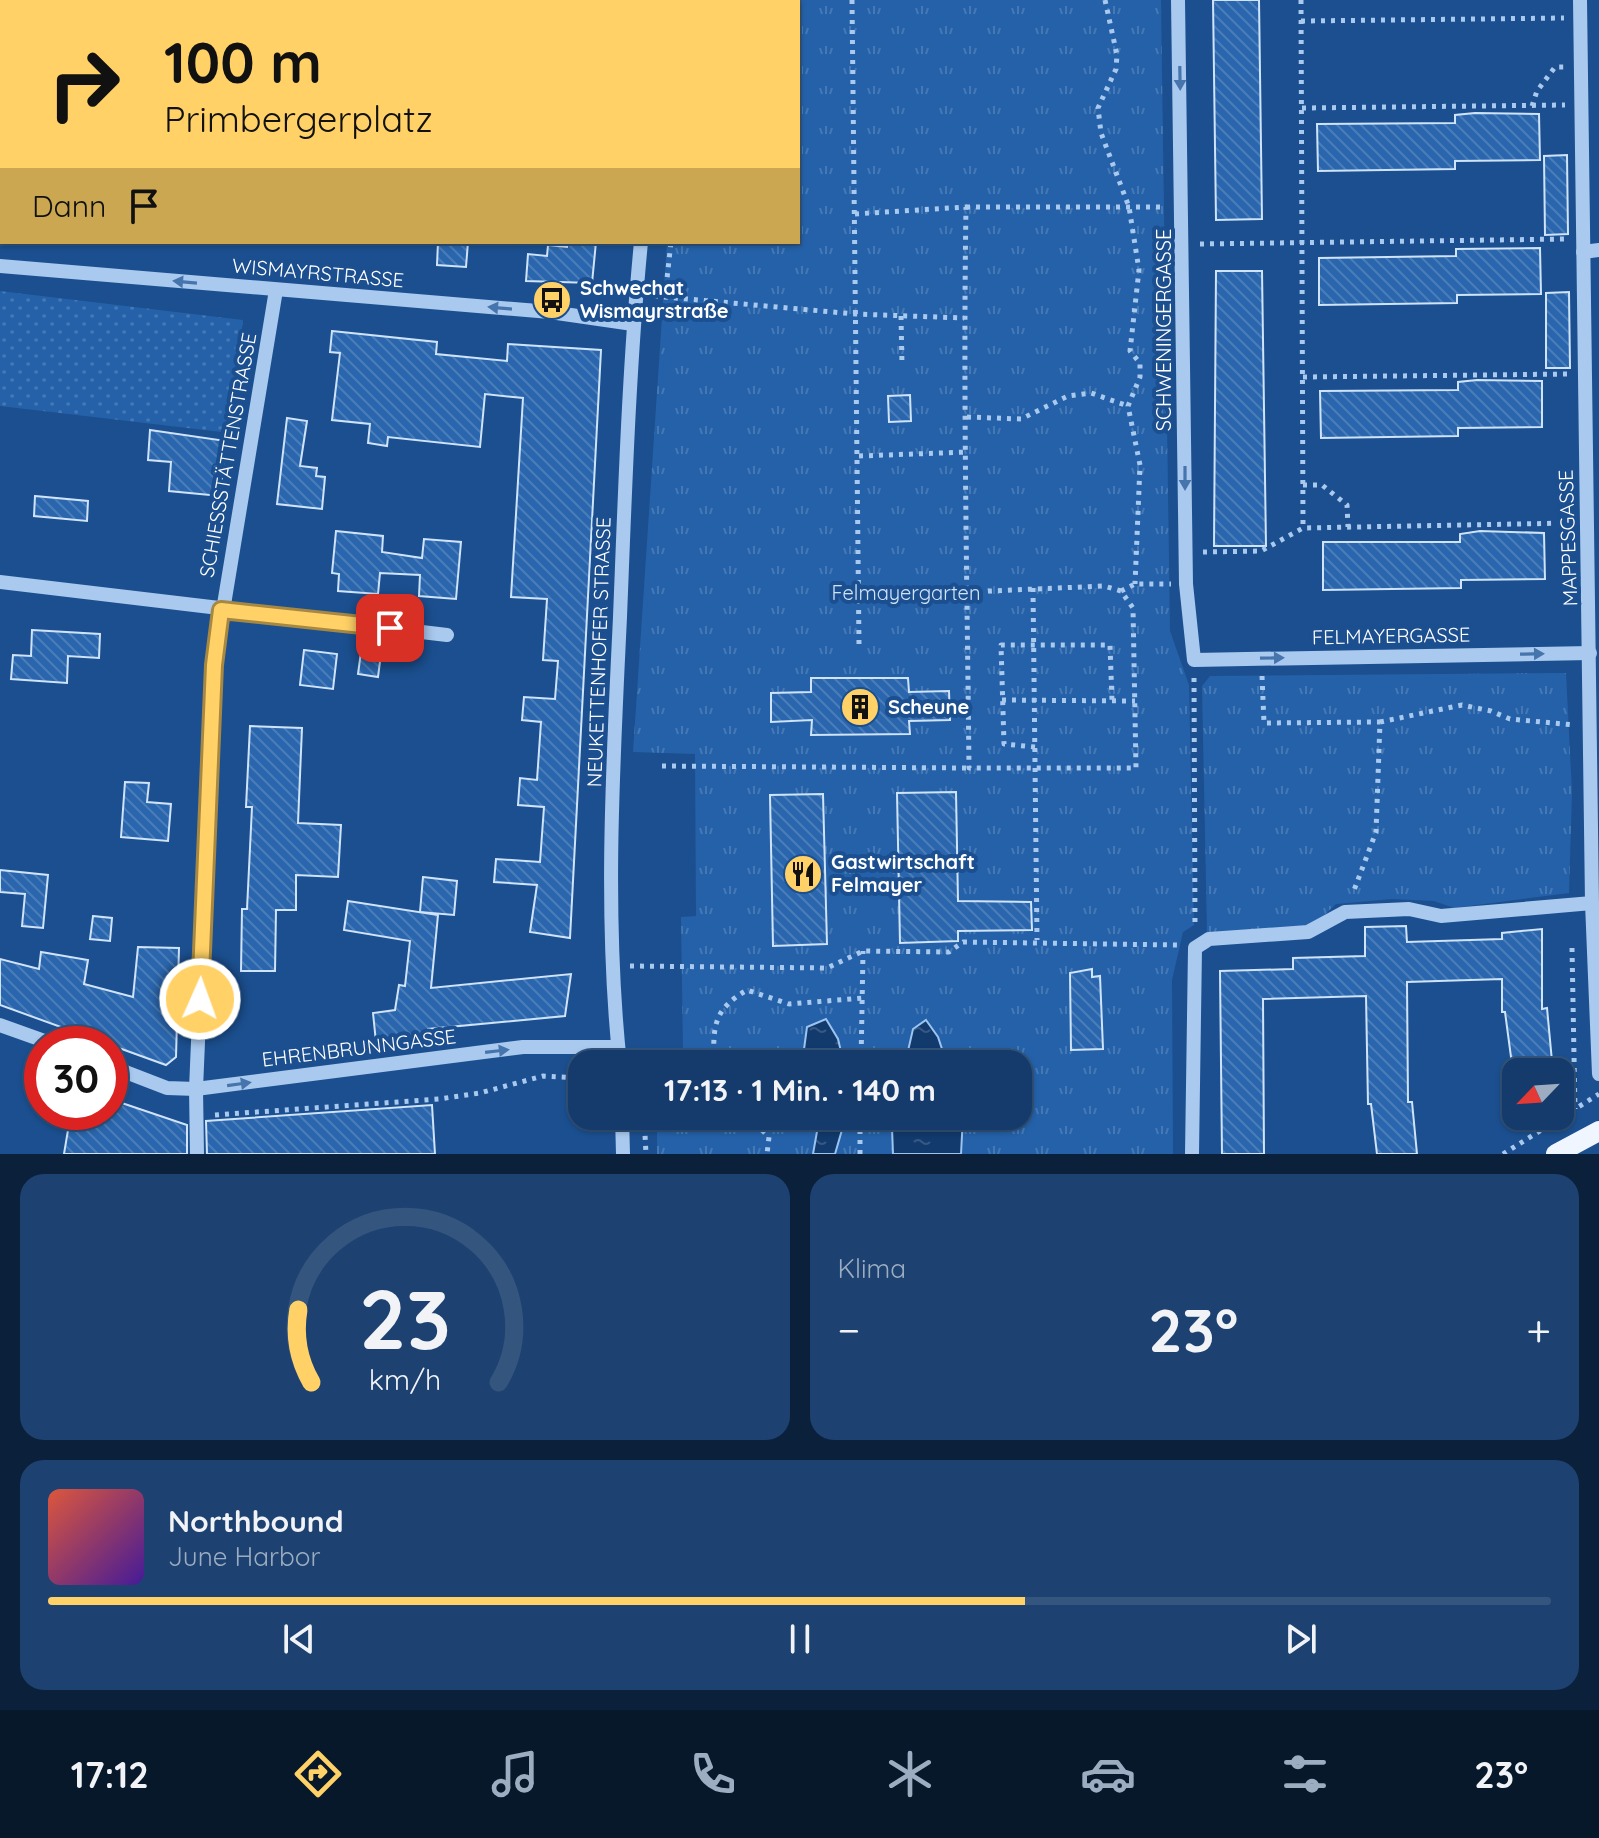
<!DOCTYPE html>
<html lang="de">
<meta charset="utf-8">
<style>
body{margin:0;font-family:Quicksand,sans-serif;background:#1d4271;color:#f1f3f6;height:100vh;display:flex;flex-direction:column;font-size:30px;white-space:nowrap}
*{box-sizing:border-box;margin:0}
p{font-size:26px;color:#9dadc1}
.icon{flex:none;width:44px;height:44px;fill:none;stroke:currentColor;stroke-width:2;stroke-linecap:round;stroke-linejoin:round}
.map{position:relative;height:1154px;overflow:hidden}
.details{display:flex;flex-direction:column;gap:20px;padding:20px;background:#0b203b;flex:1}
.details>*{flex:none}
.banner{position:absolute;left:0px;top:0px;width:800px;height:244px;box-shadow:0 2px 6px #0004,0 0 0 2px #33557e;background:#ffd166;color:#111;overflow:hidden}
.needle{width:52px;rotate:245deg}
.tools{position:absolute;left:1502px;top:1058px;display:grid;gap:16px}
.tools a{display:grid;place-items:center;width:72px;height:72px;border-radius:16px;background:#143b6b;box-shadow:0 2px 6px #0004,0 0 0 2px #33557e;font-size:40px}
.speed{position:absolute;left:24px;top:1026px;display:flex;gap:16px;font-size:40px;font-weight:700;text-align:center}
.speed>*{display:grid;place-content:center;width:104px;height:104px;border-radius:50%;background:#143b6b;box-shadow:0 2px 6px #0004,0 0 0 2px #33557e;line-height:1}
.speed .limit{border:12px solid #d22;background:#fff;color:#111}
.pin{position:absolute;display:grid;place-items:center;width:68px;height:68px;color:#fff;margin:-34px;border-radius:16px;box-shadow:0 4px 12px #0006}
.me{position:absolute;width:88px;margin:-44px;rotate:2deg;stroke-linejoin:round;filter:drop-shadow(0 0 6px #0008)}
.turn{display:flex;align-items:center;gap:28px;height:168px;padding:0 32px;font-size:36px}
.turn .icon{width:104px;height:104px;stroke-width:2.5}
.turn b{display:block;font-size:56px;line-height:68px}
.then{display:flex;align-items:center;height:76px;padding:0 32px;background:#0003;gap:16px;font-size:30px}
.big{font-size:60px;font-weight:700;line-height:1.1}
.details .tile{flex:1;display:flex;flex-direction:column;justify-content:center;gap:12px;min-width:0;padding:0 28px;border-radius:24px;background:#1d4271}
.details .dial{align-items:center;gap:0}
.dial svg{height:208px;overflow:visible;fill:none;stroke:#33557e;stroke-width:7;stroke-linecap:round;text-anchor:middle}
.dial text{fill:#f1f3f6;stroke:none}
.song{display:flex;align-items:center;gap:24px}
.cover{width:96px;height:96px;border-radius:12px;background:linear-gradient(135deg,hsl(10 70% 55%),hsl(260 70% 35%))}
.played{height:8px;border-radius:4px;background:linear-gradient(90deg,#ffd166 65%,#33557e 65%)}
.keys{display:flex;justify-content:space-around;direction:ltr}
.heat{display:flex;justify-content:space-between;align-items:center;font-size:44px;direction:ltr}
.details .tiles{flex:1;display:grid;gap:20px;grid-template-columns:1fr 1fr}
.tile:last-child{grid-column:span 2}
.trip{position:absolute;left:568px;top:1050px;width:464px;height:80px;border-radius:24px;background:#143b6b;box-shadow:0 2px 6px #0004,0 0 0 2px #33557e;font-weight:700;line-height:80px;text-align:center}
.tabs{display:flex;height:128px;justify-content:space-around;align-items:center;background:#08182b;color:#9dadc1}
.tabs .icon{width:56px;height:56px}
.tabs .on{color:#ffd166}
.tabs b{font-size:36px;color:#f1f3f6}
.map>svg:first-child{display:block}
.grass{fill:url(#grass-dots)}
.park{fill:url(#park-tufts)}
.water{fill:url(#water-ripples);stroke:#9cc4f0;stroke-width:2}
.building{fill:url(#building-back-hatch);stroke:#cfe3fa;stroke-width:2}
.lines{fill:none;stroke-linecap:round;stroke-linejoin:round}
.path{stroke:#a9c9ee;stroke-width:5;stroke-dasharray:4 6;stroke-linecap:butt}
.minor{stroke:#a9c9ee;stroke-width:14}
.major{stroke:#f0f6ff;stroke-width:20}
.oneway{fill:#4674ac}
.route-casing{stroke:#a68842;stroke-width:20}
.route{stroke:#ffd166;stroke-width:14}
.labels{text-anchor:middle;stroke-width:8;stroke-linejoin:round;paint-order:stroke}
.street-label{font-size:20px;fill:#fff;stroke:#1b4f8f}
.poi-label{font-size:20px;font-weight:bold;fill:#fff;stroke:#1b4f8f;text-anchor:start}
.park-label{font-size:20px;fill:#cfe3fa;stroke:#1b4f8f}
</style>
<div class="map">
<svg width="1599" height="1154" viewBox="0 0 1599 1154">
<defs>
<pattern id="grass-dots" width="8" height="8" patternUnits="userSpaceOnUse" patternTransform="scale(2)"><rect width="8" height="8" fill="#2461a8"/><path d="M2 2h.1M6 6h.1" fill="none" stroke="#4579b5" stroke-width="1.8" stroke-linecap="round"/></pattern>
<pattern id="park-tufts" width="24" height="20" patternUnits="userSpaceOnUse" patternTransform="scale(2)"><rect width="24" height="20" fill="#2461a8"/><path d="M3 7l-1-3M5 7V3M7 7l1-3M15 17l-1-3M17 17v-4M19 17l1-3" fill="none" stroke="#4579b5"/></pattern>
<pattern id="water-ripples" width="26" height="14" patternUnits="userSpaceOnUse" patternTransform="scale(2)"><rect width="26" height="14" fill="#123a6d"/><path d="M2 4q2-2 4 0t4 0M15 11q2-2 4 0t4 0" fill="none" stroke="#365883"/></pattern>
<pattern id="building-back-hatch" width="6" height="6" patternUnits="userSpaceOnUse" patternTransform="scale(2)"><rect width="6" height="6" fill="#2a66ad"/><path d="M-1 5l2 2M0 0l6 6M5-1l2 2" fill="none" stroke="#4a7db9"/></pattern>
</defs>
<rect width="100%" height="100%" fill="#1b4f8f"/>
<polygon class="grass" points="0,291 243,320 230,433 0,406"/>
<g class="park">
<polygon points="691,0 1161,0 1170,631 1189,685 1194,925 1183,932 1172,980 1173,1154 657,1154 657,1116 1018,1116 1018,1064 656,1064 655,1050 683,1050 681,917 696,916 695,754 633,752 667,242 798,242 798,2"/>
<polygon points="1566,673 1572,792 1569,893 1454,908 1434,901 1392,899 1336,904 1313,926 1207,934 1202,686 1210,676"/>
</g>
<g class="water">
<polygon points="826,1019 838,1039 844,1064 802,1064 807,1027"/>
<polygon points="926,1020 938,1037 947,1064 905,1064 913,1029"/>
<polygon points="806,1116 846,1116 835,1154 813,1154 818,1126"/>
<polygon points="850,1116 963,1116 961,1154 893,1154 892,1128 874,1117"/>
</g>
<g class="building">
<polygon points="1213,0 1259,0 1262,219 1216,220"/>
<polygon points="1475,113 1539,114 1540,160 1455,161 1455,169 1318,171 1317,124 1455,123 1455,115"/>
<polygon points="1567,155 1568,234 1545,235 1544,156"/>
<polygon points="438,242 468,242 466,267 437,265"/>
<polygon points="567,242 596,242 592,283 526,281 528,254 547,256 548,245 567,247"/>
<polygon points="1540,248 1541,294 1457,295 1457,303 1319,305 1319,258 1456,256 1456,249"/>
<polygon points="1216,271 1262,271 1266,546 1214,546"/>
<polygon points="1569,292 1570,368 1546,368 1546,293"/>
<polygon points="332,331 437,342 436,354 507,361 508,344 601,350 570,938 530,932 537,885 494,882 496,859 540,862 544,807 518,805 520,778 537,780 541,722 522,720 524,697 555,699 558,661 543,660 547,599 511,597 523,398 485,394 480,447 388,437 387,446 368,443 370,424 332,420 340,353 330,352"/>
<polygon points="1477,380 1542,381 1542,427 1458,428 1458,436 1321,438 1320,391 1458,390 1458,382"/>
<polygon points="910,395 911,421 889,422 888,396"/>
<polygon points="287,418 307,421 300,466 317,468 316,476 325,477 322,509 277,504"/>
<polygon points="150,430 226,441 220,496 169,491 171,462 148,460"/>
<polygon points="35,496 88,501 87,521 34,516"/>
<polygon points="336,531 383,536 382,552 422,558 424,539 461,542 456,599 419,596 420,575 380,573 378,594 338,591 339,574 332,573"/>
<polygon points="1480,531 1544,533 1545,579 1461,580 1461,588 1323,590 1323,542 1460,542 1460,534"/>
<polygon points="32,630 100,634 99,658 68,656 67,683 11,679 13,655 31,656"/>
<polygon points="304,650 337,654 333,689 300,685"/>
<polygon points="361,652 381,654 378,677 358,674"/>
<polygon points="811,678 908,678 909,692 949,691 950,720 909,721 910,734 811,735 812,720 771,722 771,693 811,692"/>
<polygon points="250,726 302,728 298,823 341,825 338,877 296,875 296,910 276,910 275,971 241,971 242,909 247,909 252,807 246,807"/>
<polygon points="125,782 149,783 147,802 171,804 168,841 121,837"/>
<polygon points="956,792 958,901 1031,902 1032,930 958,931 958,941 900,943 897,793"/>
<polygon points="823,794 827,944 773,946 770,795"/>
<polygon points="0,870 48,875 43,928 22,926 25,894 0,892"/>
<polygon points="423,877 457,881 454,915 420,912"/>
<polygon points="348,901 438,915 431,988 571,974 565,1016 428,1029 427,1035 376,1042 373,1013 395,1010 399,985 405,986 410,941 344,930"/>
<polygon points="93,916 112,918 110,941 90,939"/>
<polygon points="1406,926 1407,942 1502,939 1502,933 1542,929 1542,1009 1547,1008 1553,1072 1513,1072 1505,1012 1502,1012 1502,979 1407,982 1408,1102 1412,1102 1417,1154 1377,1154 1371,1104 1368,1104 1366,996 1263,999 1264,1154 1222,1154 1220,971 1293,969 1293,958 1365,956 1365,927"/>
<polygon points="138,947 179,948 176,1057 166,1065 0,1005 0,959 39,969 41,952 88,960 84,984 133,997"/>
<polygon points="1092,969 1092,977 1100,976 1103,1049 1071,1050 1070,973"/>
<polygon points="110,1099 187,1125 187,1154 64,1154 71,1112 110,1112"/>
<polygon points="432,1105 435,1154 207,1154 206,1121"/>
</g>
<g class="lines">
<g class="path">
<polyline points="852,0 859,644"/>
<polyline points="1105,0 1117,55 1116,69 1098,108 1101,133 1129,207 1139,270 1130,351 1140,363 1140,377 1128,406 1140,465 1135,584"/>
<polyline points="1301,0 1303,528"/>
<polyline points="719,2 719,0"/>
<polyline points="1301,21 1564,18"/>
<polyline points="1532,106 1537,91 1555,67 1564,67"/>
<polyline points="1302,108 1565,105"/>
<polyline points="966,207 1165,207"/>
<path d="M 855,214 L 966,207 C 963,394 967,581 969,768 L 1136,768 L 1133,608 L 1121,591 L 1104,586 L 967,592 L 859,591"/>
<polyline points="1200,244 1566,239"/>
<polyline points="654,296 855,314 964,318"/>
<polyline points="665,297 671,242"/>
<polyline points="901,316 902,366"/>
<polyline points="1303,377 1570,374"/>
<polyline points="967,417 1021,419 1068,396 1091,393 1128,406"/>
<polyline points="859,456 967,452"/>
<polyline points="1303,485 1322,485 1347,505 1348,527"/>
<polyline points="1203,552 1261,551 1303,528 1571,523"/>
<polyline points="1033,588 1037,940"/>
<polyline points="1121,591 1135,584 1171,584"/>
<polyline points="1262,676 1264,723 1380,722 1376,832 1353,893"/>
<polyline points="1194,678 1195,928"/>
<polyline points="1002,700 1135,701"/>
<polyline points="1380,722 1462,705 1491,711 1510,719 1574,725"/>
<polyline points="1035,747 1004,744 1001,645 1110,645 1112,701"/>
<polyline points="662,766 969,768"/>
<polyline points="1572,948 1575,1109"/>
<polyline points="630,966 827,968 863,951 949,952 963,942 1177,945"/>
<path d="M 714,1064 C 713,1026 713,1010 747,990 L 789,1004 L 863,998"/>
<polyline points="861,1064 863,951"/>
<polyline points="215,1115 439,1099 480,1093 543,1076 582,1078"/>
<polyline points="644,1116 646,1154"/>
<polyline points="748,1116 769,1137 767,1154"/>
<polyline points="860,1154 860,1116"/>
<polyline points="1503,1154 1599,1094"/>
</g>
<g class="minor">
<polyline points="1178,0 1186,584 1194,660 1590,653"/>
<polyline points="1580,0 1592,903 1599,1074"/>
<polyline points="663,2 664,0"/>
<polyline points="0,41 2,41"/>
<polyline points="1583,252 1599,250"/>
<polyline points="0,266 550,312 633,324"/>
<polyline points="0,582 447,635"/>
<polyline points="0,1025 53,1044"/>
<path d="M 620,1064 C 604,916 613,765 620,617 C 625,492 629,366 641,242"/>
<polyline points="110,1066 167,1088 196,1089 523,1047 618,1047"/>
<polyline points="622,1116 623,1154"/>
<polyline points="197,1154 196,1089 214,665 276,290"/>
<polyline points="1192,1154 1195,948 1209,939 1308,932 1345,912 1409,909 1441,916 1592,903"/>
</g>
<polyline class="major" points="1556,1154 1599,1131"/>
</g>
<defs><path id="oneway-solid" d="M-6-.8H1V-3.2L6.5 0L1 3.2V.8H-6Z" transform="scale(2)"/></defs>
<g class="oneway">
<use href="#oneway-solid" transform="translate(1180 78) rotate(89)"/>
<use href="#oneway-solid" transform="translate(185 282) rotate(-175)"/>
<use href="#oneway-solid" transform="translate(500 308) rotate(-175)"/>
<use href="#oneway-solid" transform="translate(1185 478) rotate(90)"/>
<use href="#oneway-solid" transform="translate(1532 654) rotate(-1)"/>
<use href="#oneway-solid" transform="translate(1272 658) rotate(-1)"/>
<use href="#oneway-solid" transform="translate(497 1051) rotate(-7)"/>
<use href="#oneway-solid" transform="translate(239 1084) rotate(-8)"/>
</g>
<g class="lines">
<defs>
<polyline id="route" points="200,999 214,665 221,610 390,628"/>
</defs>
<use href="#route" class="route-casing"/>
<use href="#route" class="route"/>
</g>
<defs>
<symbol id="bus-disc" viewBox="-11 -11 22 22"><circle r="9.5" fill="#ffd166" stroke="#1b4f8f"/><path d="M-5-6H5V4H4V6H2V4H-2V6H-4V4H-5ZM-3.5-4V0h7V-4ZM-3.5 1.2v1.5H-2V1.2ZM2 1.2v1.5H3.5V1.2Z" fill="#111"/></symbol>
<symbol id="building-disc" viewBox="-11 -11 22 22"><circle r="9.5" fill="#ffd166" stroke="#1b4f8f"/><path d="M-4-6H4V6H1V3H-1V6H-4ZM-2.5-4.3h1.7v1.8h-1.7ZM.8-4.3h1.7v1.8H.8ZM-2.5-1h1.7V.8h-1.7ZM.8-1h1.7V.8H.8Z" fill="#111"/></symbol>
<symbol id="restaurant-disc" viewBox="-11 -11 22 22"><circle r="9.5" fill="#ffd166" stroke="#1b4f8f"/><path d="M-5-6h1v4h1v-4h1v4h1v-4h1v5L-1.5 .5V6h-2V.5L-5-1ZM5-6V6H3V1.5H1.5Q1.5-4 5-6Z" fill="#111"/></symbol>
</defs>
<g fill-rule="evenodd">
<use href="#bus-disc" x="530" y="278" width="44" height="44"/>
<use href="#building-disc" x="838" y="685" width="44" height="44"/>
<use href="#restaurant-disc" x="781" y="852" width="44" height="44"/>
</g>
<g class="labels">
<g class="street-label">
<text transform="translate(318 273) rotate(5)" y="7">WISMAYRSTRASSE</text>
<text transform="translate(1164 330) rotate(-90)" y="7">SCHWENINGERGASSE</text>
<text transform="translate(228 455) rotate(-80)" y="7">SCHIESSSTÄTTENSTRASSE</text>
<text transform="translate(1568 538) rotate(-92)" y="7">MAPPESGASSE</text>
<text transform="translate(1391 636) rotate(-1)" y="7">FELMAYERGASSE</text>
<text transform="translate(599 652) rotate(-88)" y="7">NEUKETTENHOFER STRASSE</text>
<text transform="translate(359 1048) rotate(-7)" y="7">EHRENBRUNNGASSE</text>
</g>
<g class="poi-label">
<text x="580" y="295">Schwechat<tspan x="580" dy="23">Wismayrstraße</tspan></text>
<text x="888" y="714">Scheune</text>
<text x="831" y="869">Gastwirtschaft<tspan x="831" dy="23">Felmayer</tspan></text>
</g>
<g class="park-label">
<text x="906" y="600">Felmayergarten</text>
</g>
</g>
</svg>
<div class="tools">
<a><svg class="needle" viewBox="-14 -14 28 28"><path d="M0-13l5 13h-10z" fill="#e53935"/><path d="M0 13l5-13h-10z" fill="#9dadc1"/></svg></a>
</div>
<div class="speed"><div class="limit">30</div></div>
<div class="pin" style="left:390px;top:628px;background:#d93025"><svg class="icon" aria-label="arrive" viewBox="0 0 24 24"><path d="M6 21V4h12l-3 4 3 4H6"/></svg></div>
<svg class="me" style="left:200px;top:999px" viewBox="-20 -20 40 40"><circle r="17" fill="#ffd166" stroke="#fff" stroke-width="3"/><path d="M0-11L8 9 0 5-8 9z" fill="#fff"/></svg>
<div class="trip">17:13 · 1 Min. · 140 m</div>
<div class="banner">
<div class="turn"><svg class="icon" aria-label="right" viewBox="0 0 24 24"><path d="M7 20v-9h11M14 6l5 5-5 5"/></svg><div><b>100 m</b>Primbergerplatz</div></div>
<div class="then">Dann<svg class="icon" aria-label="arrive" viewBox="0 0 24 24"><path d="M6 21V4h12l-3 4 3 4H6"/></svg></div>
</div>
</div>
<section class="details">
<div class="tiles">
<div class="tile dial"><svg viewBox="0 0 100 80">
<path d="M14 69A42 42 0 1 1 86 69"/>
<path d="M14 69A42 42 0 0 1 9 41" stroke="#ffd166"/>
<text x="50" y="56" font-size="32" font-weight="700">23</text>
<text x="50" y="72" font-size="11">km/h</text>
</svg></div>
<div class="tile"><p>Klima</p>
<div class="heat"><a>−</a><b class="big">23°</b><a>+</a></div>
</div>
<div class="tile">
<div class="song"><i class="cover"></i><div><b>Northbound</b><p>June Harbor</p></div></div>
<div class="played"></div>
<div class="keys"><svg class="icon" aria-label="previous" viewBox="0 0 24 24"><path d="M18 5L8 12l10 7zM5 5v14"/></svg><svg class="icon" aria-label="pause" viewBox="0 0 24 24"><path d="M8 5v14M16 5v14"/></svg><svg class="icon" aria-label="next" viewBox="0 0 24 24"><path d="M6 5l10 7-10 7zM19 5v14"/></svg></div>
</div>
</div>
</section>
<nav class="tabs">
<b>17:12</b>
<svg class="icon on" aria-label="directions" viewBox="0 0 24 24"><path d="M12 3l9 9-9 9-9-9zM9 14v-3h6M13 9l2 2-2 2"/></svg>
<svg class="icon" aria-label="music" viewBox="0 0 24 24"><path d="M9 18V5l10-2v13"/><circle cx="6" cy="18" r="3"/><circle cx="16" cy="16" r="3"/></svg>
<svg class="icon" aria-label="phone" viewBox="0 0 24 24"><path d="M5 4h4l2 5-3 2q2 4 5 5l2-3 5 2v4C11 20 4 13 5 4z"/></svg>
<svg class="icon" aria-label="climate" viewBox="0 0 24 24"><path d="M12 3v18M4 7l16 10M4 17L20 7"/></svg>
<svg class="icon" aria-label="car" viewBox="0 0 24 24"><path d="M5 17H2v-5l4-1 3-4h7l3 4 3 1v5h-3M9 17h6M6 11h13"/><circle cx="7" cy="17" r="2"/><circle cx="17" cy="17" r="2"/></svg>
<svg class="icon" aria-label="filters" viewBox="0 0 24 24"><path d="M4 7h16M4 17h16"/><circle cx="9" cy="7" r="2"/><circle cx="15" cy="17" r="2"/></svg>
<b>23°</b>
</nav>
